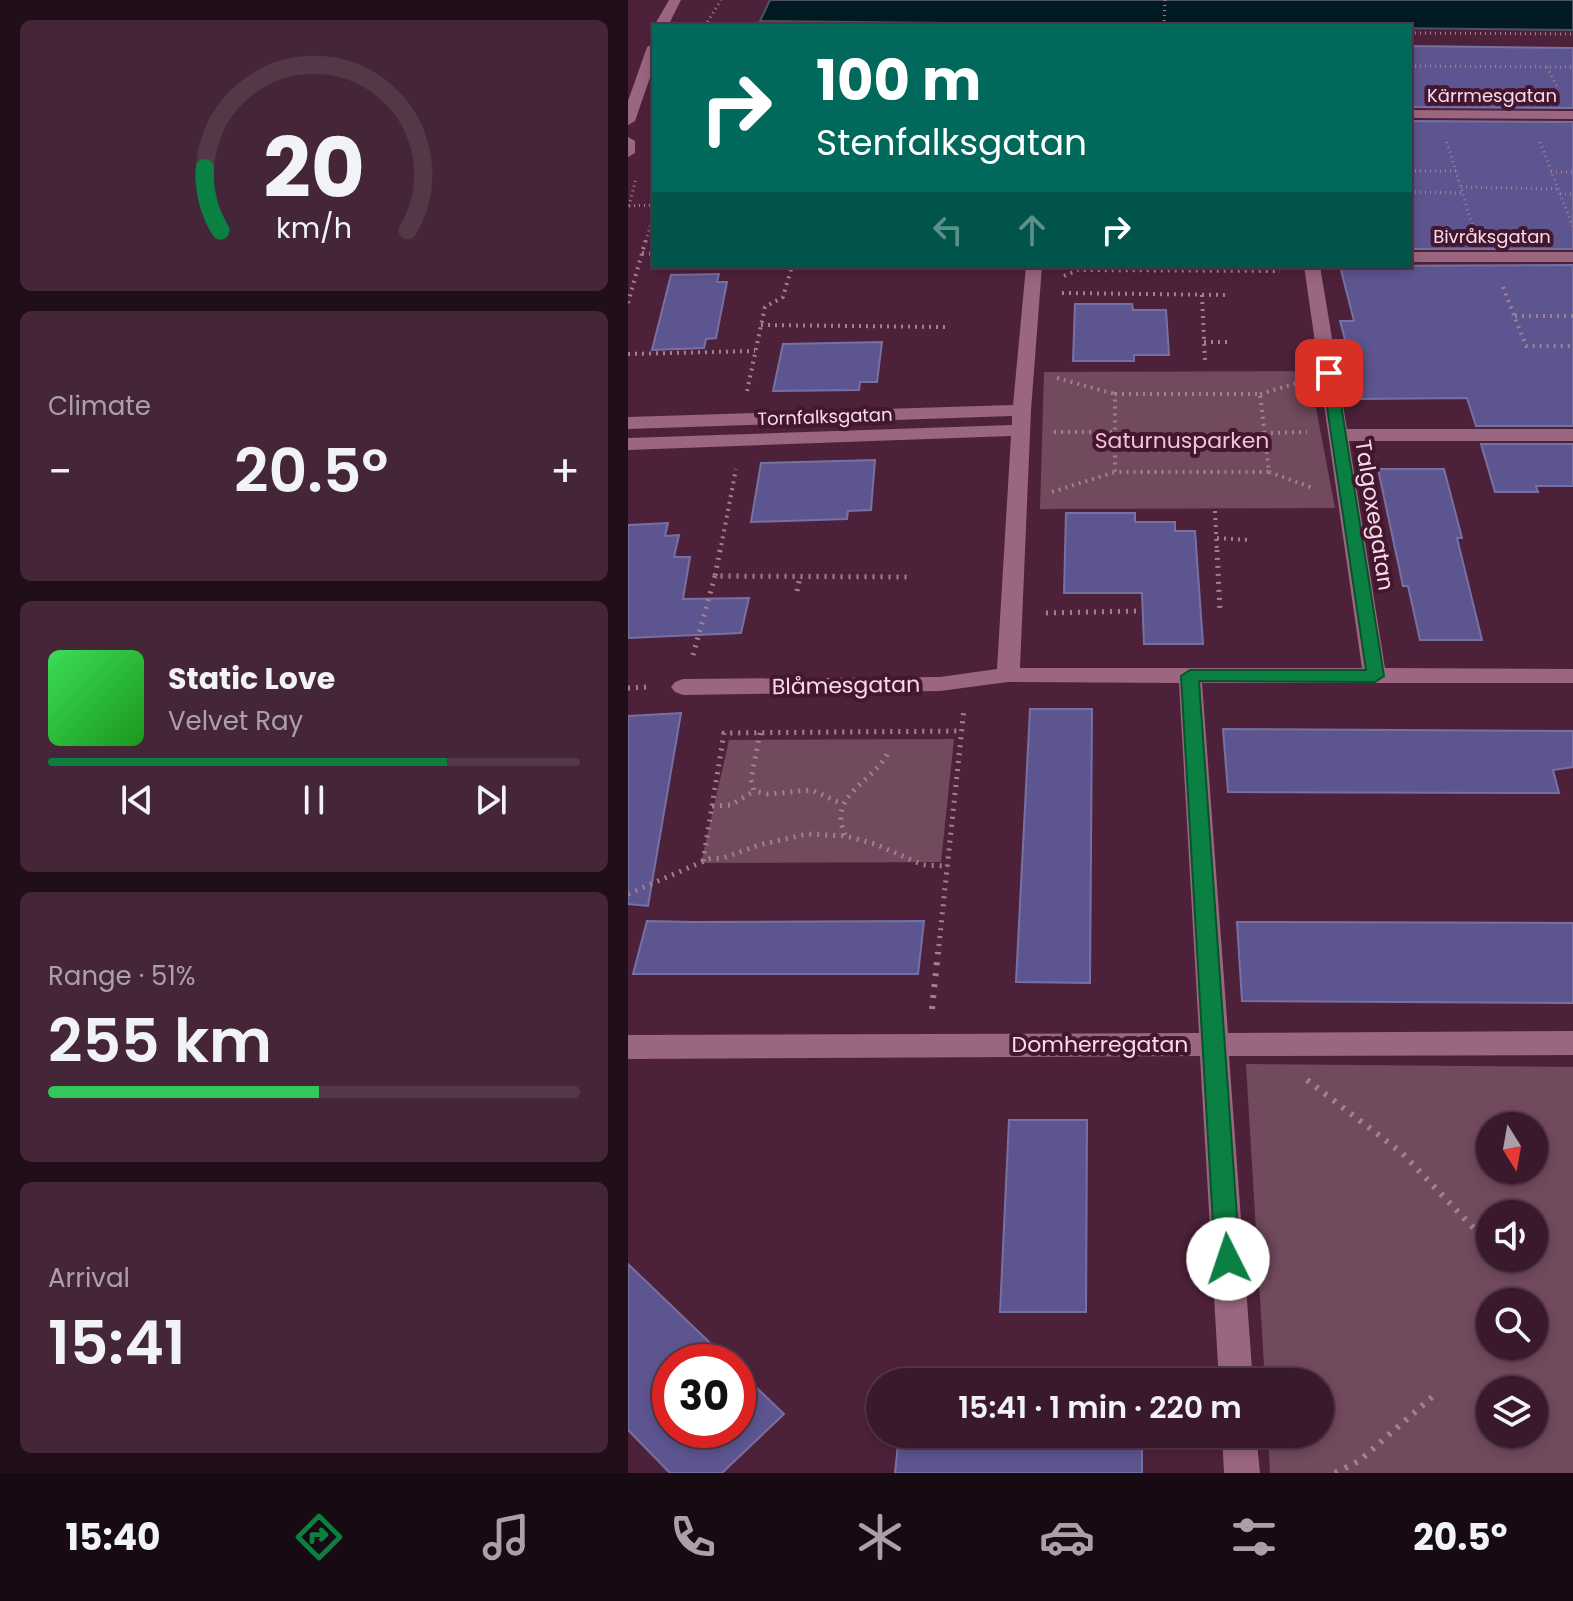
<!DOCTYPE html>
<meta charset="utf-8">
<style>
body{margin:0;font-family:Poppins,sans-serif;background:#452638;color:#f1f3f6;height:100vh;display:flex;flex-direction:column;font-size:30px;white-space:nowrap}
*{box-sizing:border-box;margin:0}
p{font-size:26px;color:#aba0a9}
.icon{flex:none;width:44px;height:44px;fill:none;stroke:currentColor;stroke-width:2;stroke-linecap:round;stroke-linejoin:round}
.map{position:relative;flex:1;overflow:hidden}
.side{display:flex;flex-direction:column;gap:20px;padding:20px;background:#200e18;width:628px}
.side>*{flex:none}
.banner{position:absolute;left:24px;top:24px;width:760px;height:244px;border-radius:0px;box-shadow:0 4px 12px #0003,0 0 0 2px #543848;background:#00695c;color:#fff;overflow:hidden}
.needle{width:52px;rotate:169deg}
.tools{position:absolute;left:848px;top:1112px;display:grid;gap:16px}
.tools a{display:grid;place-items:center;width:72px;height:72px;border-radius:50%;background:#3a192c;box-shadow:0 4px 12px #0003,0 0 0 2px #543848;font-size:40px}
.speed{position:absolute;left:24px;top:1344px;display:flex;gap:16px;font-size:40px;font-weight:700;text-align:center}
.speed>*{display:grid;place-content:center;width:104px;height:104px;border-radius:50%;background:#3a192c;box-shadow:0 4px 12px #0003,0 0 0 2px #543848;line-height:1}
.speed .limit{border:12px solid #d22;background:#fff;color:#111}
.pin{position:absolute;display:grid;place-items:center;width:68px;height:68px;color:#fff;margin:-34px;border-radius:16px;box-shadow:0 4px 12px #0006}
.me{position:absolute;width:88px;margin:-44px;rotate:356deg;stroke-linejoin:round;filter:drop-shadow(0 0 6px #0008)}
.turn{display:flex;align-items:center;gap:28px;height:168px;padding:0 32px;font-size:36px}
.turn .icon{width:104px;height:104px;stroke-width:2.5}
.turn b{display:block;font-size:56px;line-height:68px}
.lanes{display:flex;align-items:center;height:76px;padding:0 32px;background:#0003;justify-content:center;gap:40px;direction:ltr}
.lanes .off{opacity:.35}
.big{font-size:60px;font-weight:600;line-height:1.1}
.side .card{flex:1;display:flex;flex-direction:column;justify-content:center;gap:12px;min-width:0;padding:0 28px;border-radius:12px;background:#452638}
.side .dial{align-items:center;gap:0}
.dial svg{height:208px;overflow:visible;fill:none;stroke:#543848;stroke-width:7;stroke-linecap:round;text-anchor:middle}
.dial text{fill:#f1f3f6;stroke:none}
.song{display:flex;align-items:center;gap:24px}
.cover{width:96px;height:96px;border-radius:12px;background:linear-gradient(135deg,hsl(130 70% 55%),hsl(120 70% 35%))}
.played{height:8px;border-radius:4px;background:linear-gradient(90deg,#0b8043 75%,#543848 75%)}
.keys{display:flex;justify-content:space-around;direction:ltr}
.heat{display:flex;justify-content:space-between;align-items:center;font-size:44px;direction:ltr}
.charge{height:12px;border-radius:6px;background:linear-gradient(90deg,#34c759 51%,#543848 0)}
.trip{position:absolute;left:238px;top:1368px;width:468px;height:80px;border-radius:40px;background:#3a192c;box-shadow:0 4px 12px #0003,0 0 0 2px #543848;font-weight:600;line-height:80px;text-align:center}
.tab-bar{display:flex;height:128px;justify-content:space-around;align-items:center;background:#170a12;color:#aba0a9}
.tab-bar .icon{width:56px;height:56px}
.tab-bar .active{color:#0b8043}
.tab-bar b{font-size:36px;color:#f1f3f6}
main{display:flex;flex:1;min-height:0}
.map>svg:first-child{display:block}
.green{fill:#714a5d;fill-rule:evenodd}
.water{fill:#021a24;stroke:#4c545f;stroke-width:2}
.building{fill:#5d558f;stroke:#7671a2;stroke-width:2}
.lines{fill:none;stroke-linecap:round;stroke-linejoin:round}
.path-far3{stroke:#a47f92;stroke-width:3;stroke-dasharray:1 4;stroke-linecap:butt}
.path-far2{stroke:#a47f92;stroke-width:4;stroke-dasharray:2 5;stroke-linecap:butt}
.path-far1{stroke:#a47f92;stroke-width:5;stroke-dasharray:2 6;stroke-linecap:butt}
.path{stroke:#a47f92;stroke-width:6;stroke-dasharray:3 8;stroke-linecap:butt}
.minor{fill:#9a6680;fill-rule:evenodd}
.route{fill:#0b8043;stroke:#07532c;stroke-width:2}
.labels{text-anchor:middle;stroke-width:8;stroke-linejoin:round;paint-order:stroke}
.far-street-label{font-size:18px;fill:#f8dae8;stroke:#43172f}
.park-label{font-size:22px;fill:#f7bfda;stroke:#43172f}
.street-label{font-size:22px;fill:#f8dae8;stroke:#43172f}
</style>
<main>
<section class="side">
<div class="card dial"><svg viewBox="0 0 100 80">
<path d="M14 69A42 42 0 1 1 86 69"/>
<path d="M14 69A42 42 0 0 1 8 45" stroke="#0b8043"/>
<text x="50" y="56" font-size="32" font-weight="700">20</text>
<text x="50" y="72" font-size="11">km/h</text>
</svg></div>
<div class="card"><p>Climate</p>
<div class="heat"><a>−</a><b class="big">20.5°</b><a>+</a></div>
</div>
<div class="card">
<div class="song"><i class="cover"></i><div><b>Static Love</b><p>Velvet Ray</p></div></div>
<div class="played"></div>
<div class="keys"><svg class="icon" aria-label="previous" viewBox="0 0 24 24"><path d="M18 5L8 12l10 7zM5 5v14"/></svg><svg class="icon" aria-label="pause" viewBox="0 0 24 24"><path d="M8 5v14M16 5v14"/></svg><svg class="icon" aria-label="next" viewBox="0 0 24 24"><path d="M6 5l10 7-10 7zM19 5v14"/></svg></div>
</div>
<div class="card"><p>Range · 51%</p><b class="big">255 km</b><div class="charge"></div></div>
<div class="card"><p>Arrival</p><b class="big">15:41</b></div>
</section>
<div class="map">
<svg width="945" height="1473" viewBox="0 0 945 1473">
<rect width="100%" height="100%" fill="#4e213a"/>
<g class="green">
<polygon points="681,371 707,508 412,509 416,372"/>
<polygon points="326,739 313,862 73,863 101,740"/>
<path d="M 618,1064 L 945,1067 L 945,1473 L 642,1473 L 640,1434 L 692,1434 L 692,1382 L 637,1382 ZM 862,1126 L 906,1126 L 906,1170 L 862,1170 ZM 862,1214 L 906,1214 L 906,1258 L 862,1258 ZM 862,1302 L 906,1302 L 906,1346 L 862,1346 ZM 862,1390 L 906,1390 L 906,1434 L 862,1434 Z"/>
</g>
<polygon class="water" points="142,0 945,0 945,30 132,21"/>
<g class="building">
<polygon points="782,46 945,48 945,108 782,107"/>
<polygon points="782,121 945,122 945,249 782,249"/>
<polygon points="945,265 945,426 848,426 839,398 733,399 712,321 726,321 712,266"/>
<polygon points="91,274 89,282 99,282 88,338 78,339 76,348 24,350 43,275"/>
<polygon points="447,304 504,304 505,310 538,310 541,355 506,355 506,361 445,361"/>
<polygon points="254,342 249,382 232,382 231,390 145,391 155,344"/>
<polygon points="853,444 945,444 945,486 908,486 910,492 867,492"/>
<polygon points="247,460 243,510 220,511 219,519 123,522 133,463"/>
<polygon points="750,469 816,469 834,538 829,538 854,640 792,640 780,586 775,586"/>
<polygon points="438,513 507,513 507,522 547,522 547,531 567,531 575,644 516,644 514,593 436,593"/>
<polygon points="40,523 37,536 51,535 46,557 62,557 55,599 121,598 113,633 0,638 0,525"/>
<polygon points="402,709 464,709 462,983 388,982"/>
<polygon points="53,713 20,906 0,904 0,716"/>
<polygon points="595,729 945,731 945,767 925,770 931,793 600,792"/>
<polygon points="19,921 65,922 296,921 290,974 5,974"/>
<polygon points="609,922 945,923 945,1003 614,1001"/>
<polygon points="381,1120 459,1120 458,1312 372,1312"/>
<polygon points="0,1264 102,1362 42,1362 42,1430 110,1430 110,1370 156,1414 94,1473 42,1473 0,1430"/>
<polygon points="271,1434 514,1434 514,1473 267,1473"/>
</g>
<g class="lines">
<g class="path-far3">
<polyline points="78,25 152,26"/>
<polyline points="77,26 93,0"/>
<polyline points="536,26 537,0"/>
<polyline points="782,33 945,34"/>
<polyline points="782,66 945,67"/>
<polyline points="919,67 930,89"/>
<polyline points="819,142 845,228"/>
<polyline points="912,142 945,227"/>
<polyline points="782,171 828,171"/>
<polyline points="923,172 945,172"/>
<polyline points="833,187 930,189"/>
<polyline points="782,192 834,193"/>
<polyline points="932,194 945,194"/>
<polyline points="1,206 8,178"/>
<polyline points="1,206 26,205"/>
<polyline points="18,241 26,212"/>
</g>
<g class="path-far2">
<polyline points="14,253 26,254"/>
<polyline points="436,276 450,270 652,271"/>
<polyline points="875,287 898,346 945,346"/>
<polyline points="434,293 602,295"/>
<polyline points="574,295 577,361"/>
<polyline points="0,303 18,239"/>
<polyline points="887,316 945,316"/>
<polyline points="133,325 317,327"/>
<polyline points="576,342 600,342"/>
<polyline points="0,354 127,351"/>
<polyline points="429,378 487,394"/>
<polyline points="119,391 137,307 155,297 164,266"/>
<polygon points="487,394 632,394 641,472 487,472"/>
<polyline points="632,394 669,383"/>
<polyline points="426,432 487,432"/>
<polyline points="636,433 679,432"/>
<polyline points="641,472 685,488"/>
<polyline points="424,492 487,472"/>
<polyline points="587,511 589,552"/>
<polyline points="589,538 621,540"/>
<polyline points="92,552 108,469"/>
</g>
<g class="path-far1">
<polyline points="92,550 87,576 281,577"/>
<polyline points="589,550 592,612"/>
<polyline points="169,591 172,577"/>
<polyline points="418,613 508,611"/>
<polyline points="65,655 87,576"/>
<polyline points="0,688 19,687"/>
<polyline points="132,733 123,780 126,791 140,794 184,790 214,804"/>
<polyline points="84,806 103,805 126,791"/>
<path d="M 217,835 C 199,794 245,784 261,751"/>
<polyline points="75,861 96,733 334,731"/>
<polyline points="0,894 81,859 95,858 131,845 179,834 218,836 247,844 295,865 320,866"/>
<polyline points="310,954 336,709"/>
</g>
<g class="path">
<polyline points="304,1009 310,952"/>
<polyline points="679,1080 774,1153 858,1241"/>
<polyline points="707,1473 731,1461 804,1397"/>
</g>
<g class="minor">
<polygon points="41,0 53,0 40,26 26,26"/>
<polygon points="26,43 26,66 7,121 0,125 0,101 19,47"/>
<polygon points="782,110 945,111 945,119 782,118"/>
<polygon points="0,137 7,141 7,153 0,157"/>
<rect x="782" y="252" width="163" height="10"/>
<polygon points="398,266 414,266 403,410 392,668 734,668 676,266 692,266 719,429 945,429 945,441 721,441 757,668 945,669 945,683 574,683 600,1033 945,1031 945,1055 601,1056 625,1382 591,1382 572,1056 0,1059 0,1035 571,1033 551,683 380,682 312,691 55,695 47,692 43,687 47,682 55,679 312,677 369,669 383,436 0,450 0,438 384,425 384,416 0,429 0,417 385,405"/>
<polygon points="594,1434 628,1434 632,1473 596,1473"/>
</g>
</g>
<polygon class="route" points="701,369 708,373 756,676 747,682 571,681 612,1259 608,1267 600,1270 591,1267 587,1259 553,676 562,670 738,670 694,373"/>
<g class="labels">
<g class="far-street-label">
<text x="864" y="102">Kärrmesgatan</text>
<text x="864" y="243">Bivråksgatan</text>
<text transform="translate(197 417) rotate(-2)" y="6">Tornfalksgatan</text>
</g>
<g class="park-label">
<text x="554" y="448">Saturnusparken</text>
</g>
<g class="street-label">
<text transform="translate(747 515) rotate(81)" y="8">Talgoxegatan</text>
<text transform="translate(218 685) rotate(-1)" y="8">Blåmesgatan</text>
<text x="472" y="1052">Domherregatan</text>
</g>
</g>
</svg>
<div class="tools">
<a><svg class="needle" viewBox="-14 -14 28 28"><path d="M0-13l5 13h-10z" fill="#e53935"/><path d="M0 13l5-13h-10z" fill="#aba0a9"/></svg></a>
<a><svg class="icon" aria-label="sound" viewBox="0 0 24 24"><path d="M4 9h4l5-4v14l-5-4H4zM17 9q2 3 0 6"/></svg></a>
<a><svg class="icon" aria-label="search" viewBox="0 0 24 24"><circle cx="10" cy="10" r="6"/><path d="M15 15l6 6"/></svg></a>
<a><svg class="icon" aria-label="layers" viewBox="0 0 24 24"><path d="M12 4l9 5-9 5-9-5zM3 14l9 5 9-5"/></svg></a>
</div>
<div class="speed"><div class="limit">30</div></div>
<div class="pin" style="left:701px;top:373px;background:#d93025"><svg class="icon" aria-label="arrive" viewBox="0 0 24 24"><path d="M6 21V4h12l-3 4 3 4H6"/></svg></div>
<svg class="me" style="left:600px;top:1259px" viewBox="-20 -20 40 40"><circle r="19" fill="#fff"/><path d="M0-13L10 11 0 6-10 11z" fill="#0b8043"/></svg>
<div class="trip">15:41 · 1 min · 220 m</div>
<div class="banner">
<div class="turn"><svg class="icon" aria-label="right" viewBox="0 0 24 24"><path d="M7 20v-9h11M14 6l5 5-5 5"/></svg><div><b>100 m</b>Stenfalksgatan</div></div>
<div class="lanes"><svg class="icon off" aria-label="left" viewBox="0 0 24 24"><path d="M17 20v-9H6M10 6l-5 5 5 5"/></svg><svg class="icon off" aria-label="ahead" viewBox="0 0 24 24"><path d="M12 20V5M6 11l6-6 6 6"/></svg><svg class="icon" aria-label="right" viewBox="0 0 24 24"><path d="M7 20v-9h11M14 6l5 5-5 5"/></svg></div>
</div>
</div>
</main>
<nav class="tab-bar">
<b>15:40</b>
<svg class="icon active" aria-label="directions" viewBox="0 0 24 24"><path d="M12 3l9 9-9 9-9-9zM9 14v-3h6M13 9l2 2-2 2"/></svg>
<svg class="icon" aria-label="music" viewBox="0 0 24 24"><path d="M9 18V5l10-2v13"/><circle cx="6" cy="18" r="3"/><circle cx="16" cy="16" r="3"/></svg>
<svg class="icon" aria-label="phone" viewBox="0 0 24 24"><path d="M5 4h4l2 5-3 2q2 4 5 5l2-3 5 2v4C11 20 4 13 5 4z"/></svg>
<svg class="icon" aria-label="climate" viewBox="0 0 24 24"><path d="M12 3v18M4 7l16 10M4 17L20 7"/></svg>
<svg class="icon" aria-label="car" viewBox="0 0 24 24"><path d="M5 17H2v-5l4-1 3-4h7l3 4 3 1v5h-3M9 17h6M6 11h13"/><circle cx="7" cy="17" r="2"/><circle cx="17" cy="17" r="2"/></svg>
<svg class="icon" aria-label="filters" viewBox="0 0 24 24"><path d="M4 7h16M4 17h16"/><circle cx="9" cy="7" r="2"/><circle cx="15" cy="17" r="2"/></svg>
<b>20.5°</b>
</nav>
